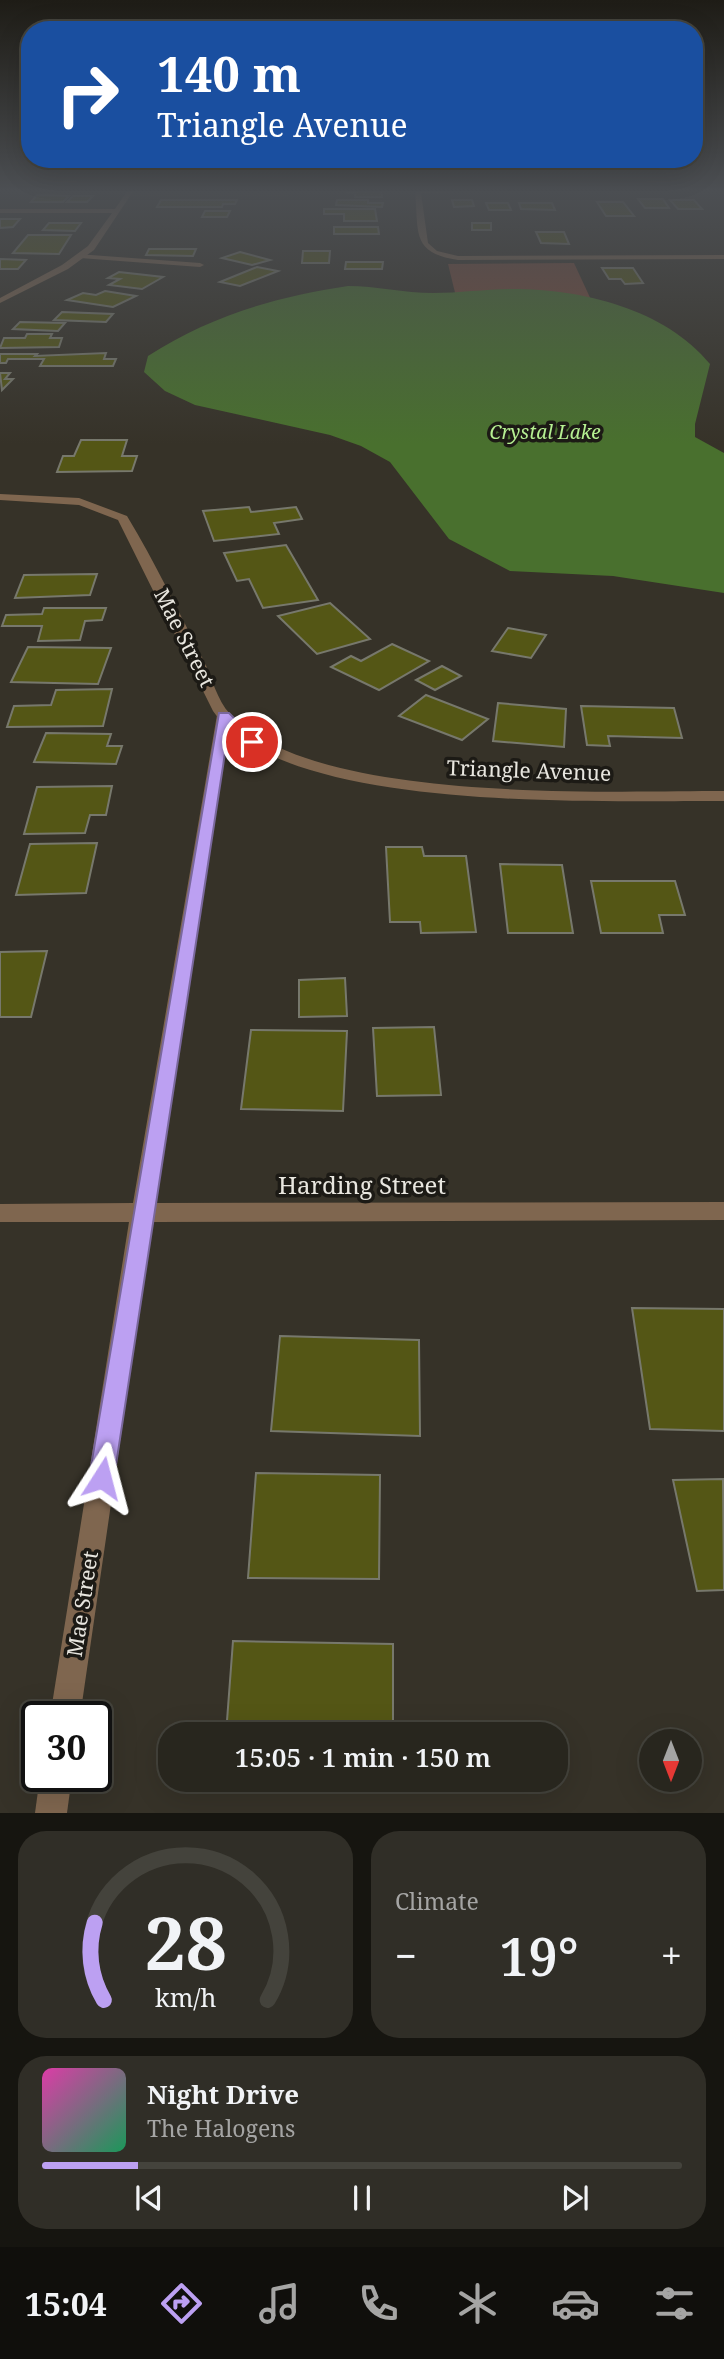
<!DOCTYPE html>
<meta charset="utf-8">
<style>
body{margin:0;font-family:"Noto Serif",serif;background:#302e27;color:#f1f3f6;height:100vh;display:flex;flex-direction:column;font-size:26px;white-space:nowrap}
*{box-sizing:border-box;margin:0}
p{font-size:23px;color:#a5a5a4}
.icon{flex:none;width:38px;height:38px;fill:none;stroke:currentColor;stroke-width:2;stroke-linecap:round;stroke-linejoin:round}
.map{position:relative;height:1813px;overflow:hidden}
.sheet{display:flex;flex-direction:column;gap:18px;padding:18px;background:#161510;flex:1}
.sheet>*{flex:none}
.hud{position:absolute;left:21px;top:21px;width:682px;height:147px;border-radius:28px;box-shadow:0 7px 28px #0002,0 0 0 2px #44433c;background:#1a4fa0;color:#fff;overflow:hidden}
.needle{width:46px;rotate:180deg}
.buttons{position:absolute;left:639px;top:1729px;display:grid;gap:14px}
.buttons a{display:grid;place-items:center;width:63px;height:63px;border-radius:50%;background:#28261e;box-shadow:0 7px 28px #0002,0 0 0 2px #44433c;font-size:35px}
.speed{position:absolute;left:21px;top:1701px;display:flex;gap:14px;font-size:35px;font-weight:700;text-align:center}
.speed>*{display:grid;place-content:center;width:91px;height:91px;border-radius:50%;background:#28261e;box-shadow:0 7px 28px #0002,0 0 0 2px #44433c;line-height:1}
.speed .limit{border:4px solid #111;border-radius:10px;background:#fff;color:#111}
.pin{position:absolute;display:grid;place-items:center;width:60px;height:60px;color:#fff;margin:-30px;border:4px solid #fff;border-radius:50%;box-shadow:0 2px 7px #0007}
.me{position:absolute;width:77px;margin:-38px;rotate:9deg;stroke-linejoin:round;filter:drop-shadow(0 0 5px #0008)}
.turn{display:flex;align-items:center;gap:24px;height:147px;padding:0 21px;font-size:32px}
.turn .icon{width:91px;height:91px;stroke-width:2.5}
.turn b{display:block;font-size:49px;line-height:60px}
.big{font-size:52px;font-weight:600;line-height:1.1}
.sheet .widget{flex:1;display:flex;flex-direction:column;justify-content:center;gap:10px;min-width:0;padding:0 24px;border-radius:28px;background:#302e27}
.sheet .dial{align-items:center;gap:0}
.dial svg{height:182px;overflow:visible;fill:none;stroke:#44433c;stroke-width:7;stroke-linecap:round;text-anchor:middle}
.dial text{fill:#f1f3f6;stroke:none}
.song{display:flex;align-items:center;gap:21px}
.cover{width:84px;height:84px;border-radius:10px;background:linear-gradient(135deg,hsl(320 70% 55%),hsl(150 70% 35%))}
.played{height:7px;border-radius:4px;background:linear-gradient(90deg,#bca0f2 15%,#44433c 15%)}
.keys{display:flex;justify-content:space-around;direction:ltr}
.heat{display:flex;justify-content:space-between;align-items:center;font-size:38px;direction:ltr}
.sheet .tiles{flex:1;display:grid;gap:18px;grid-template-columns:1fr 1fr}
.widget:last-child{grid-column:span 2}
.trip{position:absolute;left:158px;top:1722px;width:410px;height:70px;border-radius:28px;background:#28261e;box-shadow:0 7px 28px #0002,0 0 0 2px #44433c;font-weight:600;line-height:70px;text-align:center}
.menu{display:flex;height:112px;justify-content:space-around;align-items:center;background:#100f0c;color:#a5a5a4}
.menu .icon{width:49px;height:49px}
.menu .active{color:#bca0f2}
.menu b{font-size:32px;color:#f1f3f6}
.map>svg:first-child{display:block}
.built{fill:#413b2c}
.green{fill:#774938}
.water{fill:#49702e}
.building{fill:#545615;stroke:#77786c;stroke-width:2}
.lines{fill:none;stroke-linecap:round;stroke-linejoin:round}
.service{fill:#7f664f;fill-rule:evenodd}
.minor{fill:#7f664f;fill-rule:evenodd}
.tertiary{fill:#7f664f;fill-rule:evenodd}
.route{fill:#bca0f2;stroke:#7a689d;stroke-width:2}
.labels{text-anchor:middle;stroke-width:7;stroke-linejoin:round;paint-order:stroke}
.far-water-label{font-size:19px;font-style:italic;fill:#b6f092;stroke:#1c1a15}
.street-label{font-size:21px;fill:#e8e6df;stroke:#1c1a15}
.near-street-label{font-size:24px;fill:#e8e6df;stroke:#1c1a15}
</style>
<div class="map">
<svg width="724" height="1813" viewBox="0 0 724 1813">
<rect width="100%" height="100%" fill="#363228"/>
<polygon class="built" points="131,190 291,190 289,197 128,197"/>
<polygon class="green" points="574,263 606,332 459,309 448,264"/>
<path class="water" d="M 348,286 C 376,286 404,293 433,293 C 460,293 486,289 513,289 C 582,289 665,309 710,364 L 695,424 L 695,437 L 724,453 L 724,593 L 613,576 L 510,571 L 449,539 L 390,462 L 361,446 L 330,435 L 195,405 L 165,391 L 144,372 L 148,356 C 210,316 275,297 348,286 Z"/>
<g class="building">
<polygon points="347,190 381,190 382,197 355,197 355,193 347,193"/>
<polygon points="37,195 69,196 63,202 31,202"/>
<polygon points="73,196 93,196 87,202 67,202"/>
<polygon points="638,199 663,199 669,208 645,208"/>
<polygon points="161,200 237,200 235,204 223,204 222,207 157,207"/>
<polygon points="337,200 368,200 368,203 383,203 382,207 336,205"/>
<polygon points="452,200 472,200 474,206 454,207"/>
<polygon points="670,200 694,200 702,209 678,209"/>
<polygon points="597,202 623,202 634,216 606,216"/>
<polygon points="486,203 508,203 511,210 489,210"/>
<polygon points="519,203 552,203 555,210 521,209"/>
<polygon points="324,209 375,209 377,221 344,221 344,214 324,214"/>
<polygon points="205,211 230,211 227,217 202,217"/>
<polygon points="0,219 20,219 13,227 0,228"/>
<polygon points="49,223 81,223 75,231 43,230"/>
<rect x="472" y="223" width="19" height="7"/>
<polygon points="334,227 378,227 379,234 334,234"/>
<polygon points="536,232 564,232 569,244 541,243"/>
<polygon points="28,235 71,235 59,254 13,253"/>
<polygon points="149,249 196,249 193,256 146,255"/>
<polygon points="303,251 330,251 329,263 302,263"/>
<polygon points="240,252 270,260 252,265 222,258"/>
<polygon points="0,259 26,260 18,269 0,269"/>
<polygon points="346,262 383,262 382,269 345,269"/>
<polygon points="257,267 278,271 240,286 220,282"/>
<polygon points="602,268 633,268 643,283 625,284 621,279 609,279"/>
<polygon points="119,272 163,277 142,289 109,285 120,279 108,278"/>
<polygon points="105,291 136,296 113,307 67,300 83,293 96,295"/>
<polygon points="62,312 113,314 106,322 54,320"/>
<polygon points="20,322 65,323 58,331 13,329"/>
<polygon points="27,334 52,334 50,338 62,338 59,347 0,348 4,338 25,338"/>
<polygon points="106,353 104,359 116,359 113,366 40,366 44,359 8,359 6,363 0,363 0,354 37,354 35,356"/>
<polygon points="0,373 10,373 5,379 13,379 2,390"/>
<polygon points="81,440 127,440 122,456 137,456 132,471 57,472 63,456 74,456"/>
<polygon points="249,507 251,512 296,507 302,519 274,523 279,534 214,541 203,511"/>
<polygon points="286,545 318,600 263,608 249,579 237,581 224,553"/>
<polygon points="97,574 90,595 15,598 24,575"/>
<polygon points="330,603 370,639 317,654 278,616"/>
<polygon points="44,608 106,608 102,620 85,621 80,640 38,641 42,626 2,626 6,615 42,614"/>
<polygon points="508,628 546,635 531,658 492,651"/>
<polygon points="392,644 429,661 379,690 331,667 351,656 361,661"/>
<polygon points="28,647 111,648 98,684 11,682"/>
<polygon points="442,666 461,676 435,690 416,680"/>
<polygon points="112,689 103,726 7,727 14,706 51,705 56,690"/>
<polygon points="426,695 488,719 462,740 399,716"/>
<polygon points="498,703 566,709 564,747 493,741"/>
<polygon points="581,706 674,708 682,738 608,736 610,746 587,745"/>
<polygon points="46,733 111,734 107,746 122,746 116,764 34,762"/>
<polygon points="112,786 106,815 90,815 85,833 24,834 37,787"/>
<polygon points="97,843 86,893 16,895 30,844"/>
<polygon points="386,847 422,847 424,856 466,856 476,932 421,933 420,922 390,922"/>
<polygon points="500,864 562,865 573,933 508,933"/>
<polygon points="591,881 675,881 685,915 659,915 663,933 601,933"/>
<polygon points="47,951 31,1017 0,1017 0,952"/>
<polygon points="345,978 347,1016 299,1017 299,980"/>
<polygon points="434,1027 441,1095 377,1096 373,1028"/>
<polygon points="251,1030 347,1031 343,1111 241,1109"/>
<polygon points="632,1308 724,1309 724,1431 650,1429"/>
<polygon points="280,1336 419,1340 420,1436 271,1431"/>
<polygon points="256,1473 380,1475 379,1579 248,1578"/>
<polygon points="723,1479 724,1590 697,1591 673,1480"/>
<polygon points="233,1641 393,1644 393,1734 226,1734"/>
</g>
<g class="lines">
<polygon class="service" points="77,254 200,263 204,265 200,267 80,258"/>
<g class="minor">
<polygon points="128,190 134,190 94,250 68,269 0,303 0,298 62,265 88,246 112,213 0,213 0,209 115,209"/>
<path d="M 555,190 L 421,193 L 428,243 L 437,251 L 458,256 L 724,255 L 724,259 L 458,260 C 410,253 419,231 415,190 Z"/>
<polygon points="224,711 231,715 155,1203 724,1202 724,1220 152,1222 80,1717 50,1717 129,1222 0,1222 0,1204 133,1203 217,715"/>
<polygon points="40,1776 72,1776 67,1813 35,1813"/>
</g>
<path class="tertiary" d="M 0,494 L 79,498 L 127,516 C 155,562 179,613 204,661 C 212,678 217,700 230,714 C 312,804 605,791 724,791 L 724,801 C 607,800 284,815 213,711 L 118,520 L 79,505 L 0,500 Z"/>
</g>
<linearGradient id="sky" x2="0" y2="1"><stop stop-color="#1e1c16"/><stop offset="0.43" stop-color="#4c4f53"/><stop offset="1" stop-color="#4c4f53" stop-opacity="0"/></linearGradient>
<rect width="724" height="444" fill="url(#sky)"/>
<polygon class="route" points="219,713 229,713 258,742 247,745 229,727 114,1478 110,1487 102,1490 93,1487 89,1478"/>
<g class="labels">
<g class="far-water-label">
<text x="545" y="439">Crystal Lake</text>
</g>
<g class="street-label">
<text transform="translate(184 638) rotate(63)" y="7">Mae Street</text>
<text transform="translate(529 771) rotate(2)" y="7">Triangle Avenue</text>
<text transform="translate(83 1604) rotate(-81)" y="7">Mae Street</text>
</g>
<g class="near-street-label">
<text x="362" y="1194">Harding Street</text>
</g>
</g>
</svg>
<div class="buttons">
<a><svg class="needle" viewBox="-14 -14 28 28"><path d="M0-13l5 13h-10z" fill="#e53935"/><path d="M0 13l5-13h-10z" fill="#a5a5a4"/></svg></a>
</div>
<div class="speed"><div class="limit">30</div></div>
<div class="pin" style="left:252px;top:742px;background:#d93025"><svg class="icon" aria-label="arrive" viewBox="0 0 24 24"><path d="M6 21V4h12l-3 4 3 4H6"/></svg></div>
<svg class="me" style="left:102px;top:1478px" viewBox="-20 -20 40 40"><path d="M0-17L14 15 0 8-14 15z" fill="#bca0f2" stroke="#fff" stroke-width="4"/></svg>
<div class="trip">15:05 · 1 min · 150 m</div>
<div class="hud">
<div class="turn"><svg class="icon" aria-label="right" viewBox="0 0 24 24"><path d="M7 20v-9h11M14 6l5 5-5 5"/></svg><div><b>140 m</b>Triangle Avenue</div></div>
</div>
</div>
<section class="sheet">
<div class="tiles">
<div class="widget dial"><svg viewBox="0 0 100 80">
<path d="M14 69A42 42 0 1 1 86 69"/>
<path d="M14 69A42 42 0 0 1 10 35" stroke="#bca0f2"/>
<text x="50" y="56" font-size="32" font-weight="700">28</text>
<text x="50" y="72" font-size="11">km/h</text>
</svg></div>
<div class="widget"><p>Climate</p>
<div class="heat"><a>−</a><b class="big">19°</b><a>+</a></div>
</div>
<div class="widget">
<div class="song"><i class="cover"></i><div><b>Night Drive</b><p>The Halogens</p></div></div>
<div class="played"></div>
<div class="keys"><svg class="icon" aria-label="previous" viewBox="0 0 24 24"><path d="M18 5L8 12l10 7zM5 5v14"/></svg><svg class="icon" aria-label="pause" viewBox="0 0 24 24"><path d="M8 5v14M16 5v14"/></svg><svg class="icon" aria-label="next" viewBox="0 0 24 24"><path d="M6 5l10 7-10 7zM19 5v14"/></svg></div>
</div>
</div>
</section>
<nav class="menu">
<b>15:04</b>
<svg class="icon active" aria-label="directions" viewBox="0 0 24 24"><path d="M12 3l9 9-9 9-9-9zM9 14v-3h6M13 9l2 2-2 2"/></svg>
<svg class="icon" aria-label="music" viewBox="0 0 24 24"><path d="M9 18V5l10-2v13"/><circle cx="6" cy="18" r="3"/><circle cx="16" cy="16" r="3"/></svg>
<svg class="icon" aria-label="phone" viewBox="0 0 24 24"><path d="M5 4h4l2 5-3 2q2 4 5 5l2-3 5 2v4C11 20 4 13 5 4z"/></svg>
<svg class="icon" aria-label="climate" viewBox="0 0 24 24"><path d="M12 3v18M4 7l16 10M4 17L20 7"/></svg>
<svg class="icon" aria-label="car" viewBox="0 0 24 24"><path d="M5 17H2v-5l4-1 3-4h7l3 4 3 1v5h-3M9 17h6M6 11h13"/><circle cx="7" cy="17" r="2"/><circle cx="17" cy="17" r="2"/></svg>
<svg class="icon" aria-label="filters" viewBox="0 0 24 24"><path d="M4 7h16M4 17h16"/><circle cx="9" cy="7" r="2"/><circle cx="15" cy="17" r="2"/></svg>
</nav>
